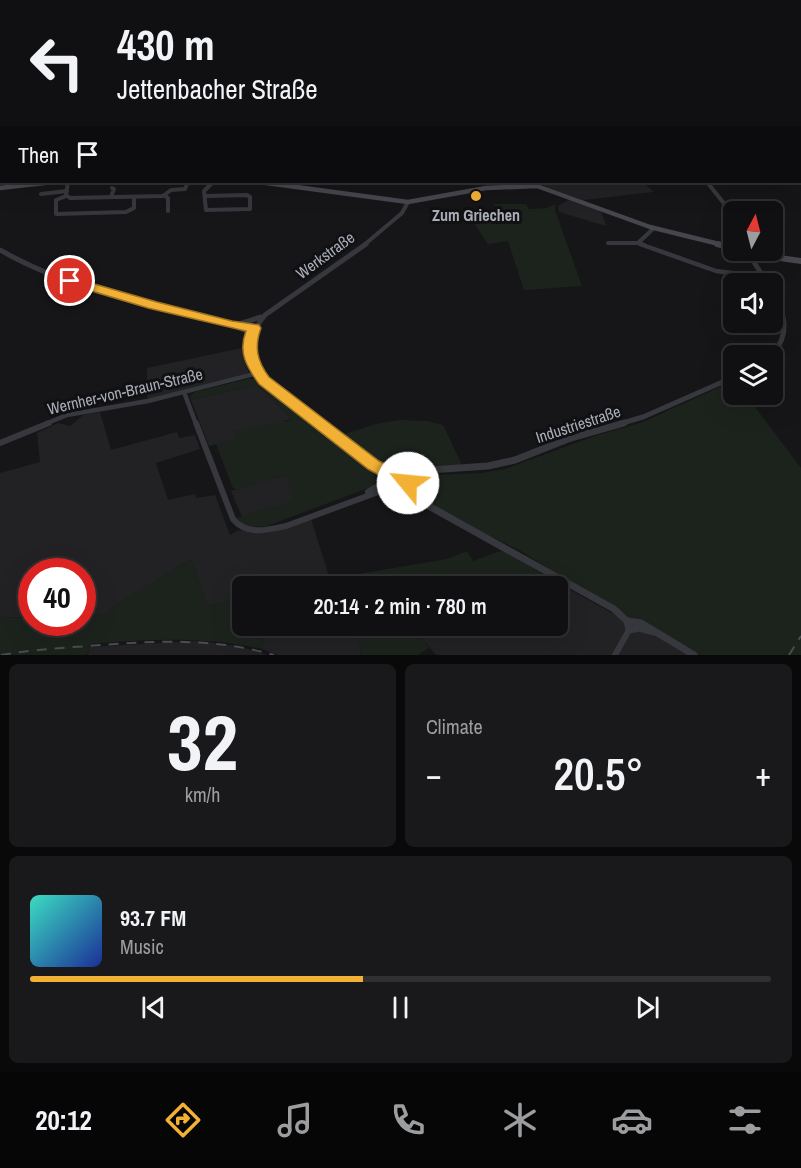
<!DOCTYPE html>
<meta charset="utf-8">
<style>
body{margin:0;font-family:"Archivo Narrow",sans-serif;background:#19191b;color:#f1f3f6;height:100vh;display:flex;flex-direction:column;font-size:22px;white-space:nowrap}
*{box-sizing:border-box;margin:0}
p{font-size:20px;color:#9c9d9f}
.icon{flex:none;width:33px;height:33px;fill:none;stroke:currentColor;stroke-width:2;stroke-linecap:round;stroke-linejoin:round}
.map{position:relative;height:655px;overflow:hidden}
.drawer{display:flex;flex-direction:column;gap:9px;padding:9px;background:#09090a;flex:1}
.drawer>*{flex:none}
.top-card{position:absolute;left:0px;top:0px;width:801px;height:183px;box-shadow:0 6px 24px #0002,0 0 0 2px #303032;background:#101012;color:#f1f3f6;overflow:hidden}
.needle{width:39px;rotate:7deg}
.buttons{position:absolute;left:723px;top:201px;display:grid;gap:12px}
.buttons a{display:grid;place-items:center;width:60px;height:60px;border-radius:9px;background:#101012;box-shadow:0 6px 24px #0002,0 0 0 2px #303032;font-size:30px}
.speed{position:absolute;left:18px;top:558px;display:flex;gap:12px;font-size:30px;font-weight:700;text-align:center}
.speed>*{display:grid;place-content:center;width:78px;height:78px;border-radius:50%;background:#101012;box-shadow:0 6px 24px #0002,0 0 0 2px #303032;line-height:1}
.speed .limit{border:9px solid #d22;background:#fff;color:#111}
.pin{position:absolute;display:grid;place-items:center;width:51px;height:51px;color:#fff;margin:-26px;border:3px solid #fff;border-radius:50%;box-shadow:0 2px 6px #0007}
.me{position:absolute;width:66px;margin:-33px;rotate:298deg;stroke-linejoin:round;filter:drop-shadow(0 0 4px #0008)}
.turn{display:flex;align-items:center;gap:21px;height:126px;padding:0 18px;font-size:27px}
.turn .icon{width:78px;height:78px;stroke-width:2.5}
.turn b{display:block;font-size:42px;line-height:51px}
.then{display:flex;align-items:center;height:57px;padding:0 18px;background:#0003;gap:12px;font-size:22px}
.big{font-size:45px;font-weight:600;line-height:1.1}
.drawer .card{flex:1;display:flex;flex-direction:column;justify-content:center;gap:9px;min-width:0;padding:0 21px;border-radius:9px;background:#19191b}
.drawer .dial{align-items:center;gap:0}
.dial b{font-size:78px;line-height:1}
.song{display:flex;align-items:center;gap:18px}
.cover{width:72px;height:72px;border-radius:9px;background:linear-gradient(135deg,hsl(170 70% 55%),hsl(230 70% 35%))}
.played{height:6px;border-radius:3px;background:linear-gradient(90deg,#f2b134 45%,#303032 45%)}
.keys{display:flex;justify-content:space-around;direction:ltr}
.heat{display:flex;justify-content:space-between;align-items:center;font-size:33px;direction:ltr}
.drawer .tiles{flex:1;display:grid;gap:9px;grid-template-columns:1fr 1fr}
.card:last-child{grid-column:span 2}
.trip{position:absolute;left:232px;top:576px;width:336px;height:60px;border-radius:9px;background:#101012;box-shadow:0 6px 24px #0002,0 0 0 2px #303032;font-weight:600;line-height:60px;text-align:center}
.tab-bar{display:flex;height:96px;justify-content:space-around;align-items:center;background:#060607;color:#9c9d9f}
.tab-bar .icon{width:42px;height:42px}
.tab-bar .selected{color:#f2b134}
.tab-bar b{font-size:27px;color:#f1f3f6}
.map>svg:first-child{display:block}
.built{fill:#222225}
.green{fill:#1c231d}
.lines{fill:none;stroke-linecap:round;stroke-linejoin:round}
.stream{stroke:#2c353c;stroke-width:1.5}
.minor-far3{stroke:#37383d;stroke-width:3}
.minor-far2{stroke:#37383d;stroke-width:4}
.minor-far1{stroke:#37383d;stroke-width:4.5}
.minor{stroke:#37383d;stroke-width:6}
.tertiary-far2{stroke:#37383d;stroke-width:4}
.tertiary-far1{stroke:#37383d;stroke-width:5}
.tertiary{stroke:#37383d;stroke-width:7}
.secondary-far1{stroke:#45474d;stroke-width:4.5}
.secondary{stroke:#45474d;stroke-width:6}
.rail{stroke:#4a4c52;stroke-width:2;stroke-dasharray:10 8;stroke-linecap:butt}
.route{fill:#f2b134;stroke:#9d7322;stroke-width:1.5}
.poi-dot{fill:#f2b134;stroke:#111113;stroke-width:2}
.labels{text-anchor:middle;stroke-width:6;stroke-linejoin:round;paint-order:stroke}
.poi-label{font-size:16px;font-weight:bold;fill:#a8adb8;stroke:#111113}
.street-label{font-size:16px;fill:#a8adb8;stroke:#111113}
</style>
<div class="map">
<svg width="801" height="655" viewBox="0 0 801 655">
<rect width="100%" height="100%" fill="#161618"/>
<g class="built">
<polygon points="542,182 642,182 654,192 583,200 544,186"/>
<polygon points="570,199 601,211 606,226 559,212 558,206"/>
<polygon points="242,348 243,357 249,373 147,399 147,368"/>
<polygon points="257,385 292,419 234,432 237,439 209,446 191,400"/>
<polygon points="100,412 111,450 177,432 179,438 195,435 200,449 156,463 168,500 195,494 196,498 215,495 230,535 239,530 250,532 311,519 330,579 288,586 243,586 243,598 207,606 191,559 109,609 109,614 83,615 82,572 32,572 31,617 0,618 0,473 40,462 37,433 58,423 70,426 83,415"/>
<polygon points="286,475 296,500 242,517 231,491"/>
<polygon points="554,581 612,613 615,606 627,616 641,622 689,655 436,655 418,634 419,626 558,626 558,586 537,586 544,582 548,585"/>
<polygon points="266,626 358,626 361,655 278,655 262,649"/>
<polygon points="196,641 238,646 268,655 88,655 89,647"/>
</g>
<g class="green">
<polygon points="494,204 526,204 529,209 546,208 556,204 555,210 582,286 524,290 508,241 488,244 468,214 497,211"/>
<path d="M 248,379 L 256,379 L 309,424 L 375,475 L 376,481 L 371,487 L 267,526 C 255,527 245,528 237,518 L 295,500 L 285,475 L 238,490 L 233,488 L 216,444 L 237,439 L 234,432 L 282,420 L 286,422 L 292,419 L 257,385 L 191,400 L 190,396 L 195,392 Z"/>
<polygon points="733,381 734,394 746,395 801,468 801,655 697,655 627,616 615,606 562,577 519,550 449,516 416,491 417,482 434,475 481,473 505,469 592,437 643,422"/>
<polygon points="400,420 427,421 443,425 462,465 418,467 406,473 389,470 338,436 376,424"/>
<polygon points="467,551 473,561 501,551 506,552 554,581 548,585 543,582 537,586 288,586 447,559"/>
<path d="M 191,559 L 207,606 L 243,598 L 243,626 L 266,626 L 262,649 C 205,636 148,639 90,644 L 87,655 L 0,655 L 0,618 L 31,617 L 32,622 L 82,622 L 83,615 L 108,614 L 109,609 Z"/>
<polygon points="358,626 419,626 418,634 429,648 418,655 361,655"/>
</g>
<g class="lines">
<g class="stream">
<polyline points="202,0 219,2"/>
<polyline points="88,1 94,1"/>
<polyline points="128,2 198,0"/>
<polyline points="368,2 373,0"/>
</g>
<polyline class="minor-far3" points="76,0 89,2"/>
<g class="minor-far2">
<polyline points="68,182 66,195 70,198 163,196 171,190 185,189 188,182"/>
<polyline points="41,194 67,191"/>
<polyline points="164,195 168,198 168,211"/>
<polyline points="66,196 56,200 56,214 126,212 134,208 134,197"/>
<polyline points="206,196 247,195 250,197 250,209 206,210 204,191 213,182"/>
<polyline points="111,197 114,189 112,188"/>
<polyline points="608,243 638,243 644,245"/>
<polyline points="638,243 654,228"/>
</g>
<g class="minor-far1">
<polyline points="640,244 716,271 764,277"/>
<polyline points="184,392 196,424"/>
<polyline points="45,424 67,415 148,401 258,373"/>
</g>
<g class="minor">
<path d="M 196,423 L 233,519 C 247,536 267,530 286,526 L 389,488"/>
<polyline points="0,443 49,423"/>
<polyline points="368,492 385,481"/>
<polyline points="615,655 629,630"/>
</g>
<g class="tertiary-far2">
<polyline points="707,182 734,216"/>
<polyline points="364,245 402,213 408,202"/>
</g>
<g class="tertiary-far1">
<path d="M 0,250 C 72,291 152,306 232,325 L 247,331 L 251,336"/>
<polyline points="750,256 768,284"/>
<path d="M 772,292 C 786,315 790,334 772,356"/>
<polyline points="236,325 261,317"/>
<path d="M 321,424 C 286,397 223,365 265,315 L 366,244"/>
<polyline points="619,424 643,417 734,377"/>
</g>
<g class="tertiary">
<polyline points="319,423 374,465 386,478"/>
<circle cx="396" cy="482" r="10"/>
<polyline points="403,476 430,470 488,466 515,460 568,439 624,423"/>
<polyline points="400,490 614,609 627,621 629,630 639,628 654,632"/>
<polyline points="627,621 641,623 694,655"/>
</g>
<g class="secondary-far1">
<polyline points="50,182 62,182"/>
<polyline points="259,182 408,202 486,188 537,186 650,227 723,245"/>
<polyline points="0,188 53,182"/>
</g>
<g class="secondary">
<polyline points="717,244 734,248"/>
<path d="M 745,250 C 750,258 758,259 766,256 L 766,250"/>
<polyline points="766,256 801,261"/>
</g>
<g class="rail">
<path d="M 1,655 C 30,650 59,648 88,646 C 152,641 212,637 274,655"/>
<polyline points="789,655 801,636"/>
</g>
</g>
<path class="route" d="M 70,277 L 157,302 L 232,321 L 259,325 L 261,328 C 254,347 257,361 269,377 L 379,461 L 395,469 L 409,471 L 416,483 L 414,487 L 402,487 L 398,481 L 386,479 L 368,469 L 259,384 C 246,366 238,352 246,331 L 148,308 L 65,283 L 63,281 L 65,278 Z"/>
<circle class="poi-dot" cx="476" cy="196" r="6"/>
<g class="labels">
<g class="poi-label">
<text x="476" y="221">Zum Griechen</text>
</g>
<g class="street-label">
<text transform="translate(325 255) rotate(-36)" y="6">Werkstraße</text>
<text transform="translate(125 391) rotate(-13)" y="6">Wernher-von-Braun-Straße</text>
<text transform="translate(578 424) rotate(-18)" y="6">Industriestraße</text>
</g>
</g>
</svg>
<div class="buttons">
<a><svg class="needle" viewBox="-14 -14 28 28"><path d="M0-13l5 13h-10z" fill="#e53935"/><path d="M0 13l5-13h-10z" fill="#9c9d9f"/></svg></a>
<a><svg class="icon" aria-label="sound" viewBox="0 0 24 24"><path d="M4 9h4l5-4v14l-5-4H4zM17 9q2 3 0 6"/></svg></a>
<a><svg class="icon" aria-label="layers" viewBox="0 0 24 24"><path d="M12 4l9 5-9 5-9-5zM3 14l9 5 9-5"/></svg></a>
</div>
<div class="speed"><div class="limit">40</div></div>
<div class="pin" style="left:70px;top:281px;background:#d93025"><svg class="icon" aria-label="arrive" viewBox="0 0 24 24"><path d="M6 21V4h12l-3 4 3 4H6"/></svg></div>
<svg class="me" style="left:408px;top:483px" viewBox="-20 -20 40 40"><circle r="19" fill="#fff"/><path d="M0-13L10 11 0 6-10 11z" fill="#f2b134"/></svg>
<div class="trip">20:14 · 2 min · 780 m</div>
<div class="top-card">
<div class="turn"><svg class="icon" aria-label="left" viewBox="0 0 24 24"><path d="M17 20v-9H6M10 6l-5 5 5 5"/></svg><div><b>430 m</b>Jettenbacher Straße</div></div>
<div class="then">Then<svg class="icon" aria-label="arrive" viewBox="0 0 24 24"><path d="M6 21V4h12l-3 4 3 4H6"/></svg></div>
</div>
</div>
<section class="drawer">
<div class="tiles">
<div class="card dial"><b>32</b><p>km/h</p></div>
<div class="card"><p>Climate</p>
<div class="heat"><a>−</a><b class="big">20.5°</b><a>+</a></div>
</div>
<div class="card">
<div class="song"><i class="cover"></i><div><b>93.7 FM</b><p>Music</p></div></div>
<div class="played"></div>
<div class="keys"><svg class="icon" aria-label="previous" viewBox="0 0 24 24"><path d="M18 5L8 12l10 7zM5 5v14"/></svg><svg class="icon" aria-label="pause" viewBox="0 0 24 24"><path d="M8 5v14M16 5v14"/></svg><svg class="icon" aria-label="next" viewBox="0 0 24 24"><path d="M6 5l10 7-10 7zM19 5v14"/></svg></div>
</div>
</div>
</section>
<nav class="tab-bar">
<b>20:12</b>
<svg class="icon selected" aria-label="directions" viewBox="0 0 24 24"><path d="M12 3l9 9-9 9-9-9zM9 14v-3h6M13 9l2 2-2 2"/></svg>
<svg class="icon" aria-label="music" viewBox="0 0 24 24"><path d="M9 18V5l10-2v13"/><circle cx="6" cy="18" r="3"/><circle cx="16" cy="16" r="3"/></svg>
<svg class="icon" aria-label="phone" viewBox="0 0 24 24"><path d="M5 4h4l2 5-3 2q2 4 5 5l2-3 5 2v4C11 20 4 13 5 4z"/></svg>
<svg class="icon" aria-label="climate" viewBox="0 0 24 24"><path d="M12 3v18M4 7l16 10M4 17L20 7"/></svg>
<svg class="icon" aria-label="car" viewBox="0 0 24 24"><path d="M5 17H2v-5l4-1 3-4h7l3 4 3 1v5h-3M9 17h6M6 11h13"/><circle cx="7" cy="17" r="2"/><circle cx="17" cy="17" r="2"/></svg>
<svg class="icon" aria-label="filters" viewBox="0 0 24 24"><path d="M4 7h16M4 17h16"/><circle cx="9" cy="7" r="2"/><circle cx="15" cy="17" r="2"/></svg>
</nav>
